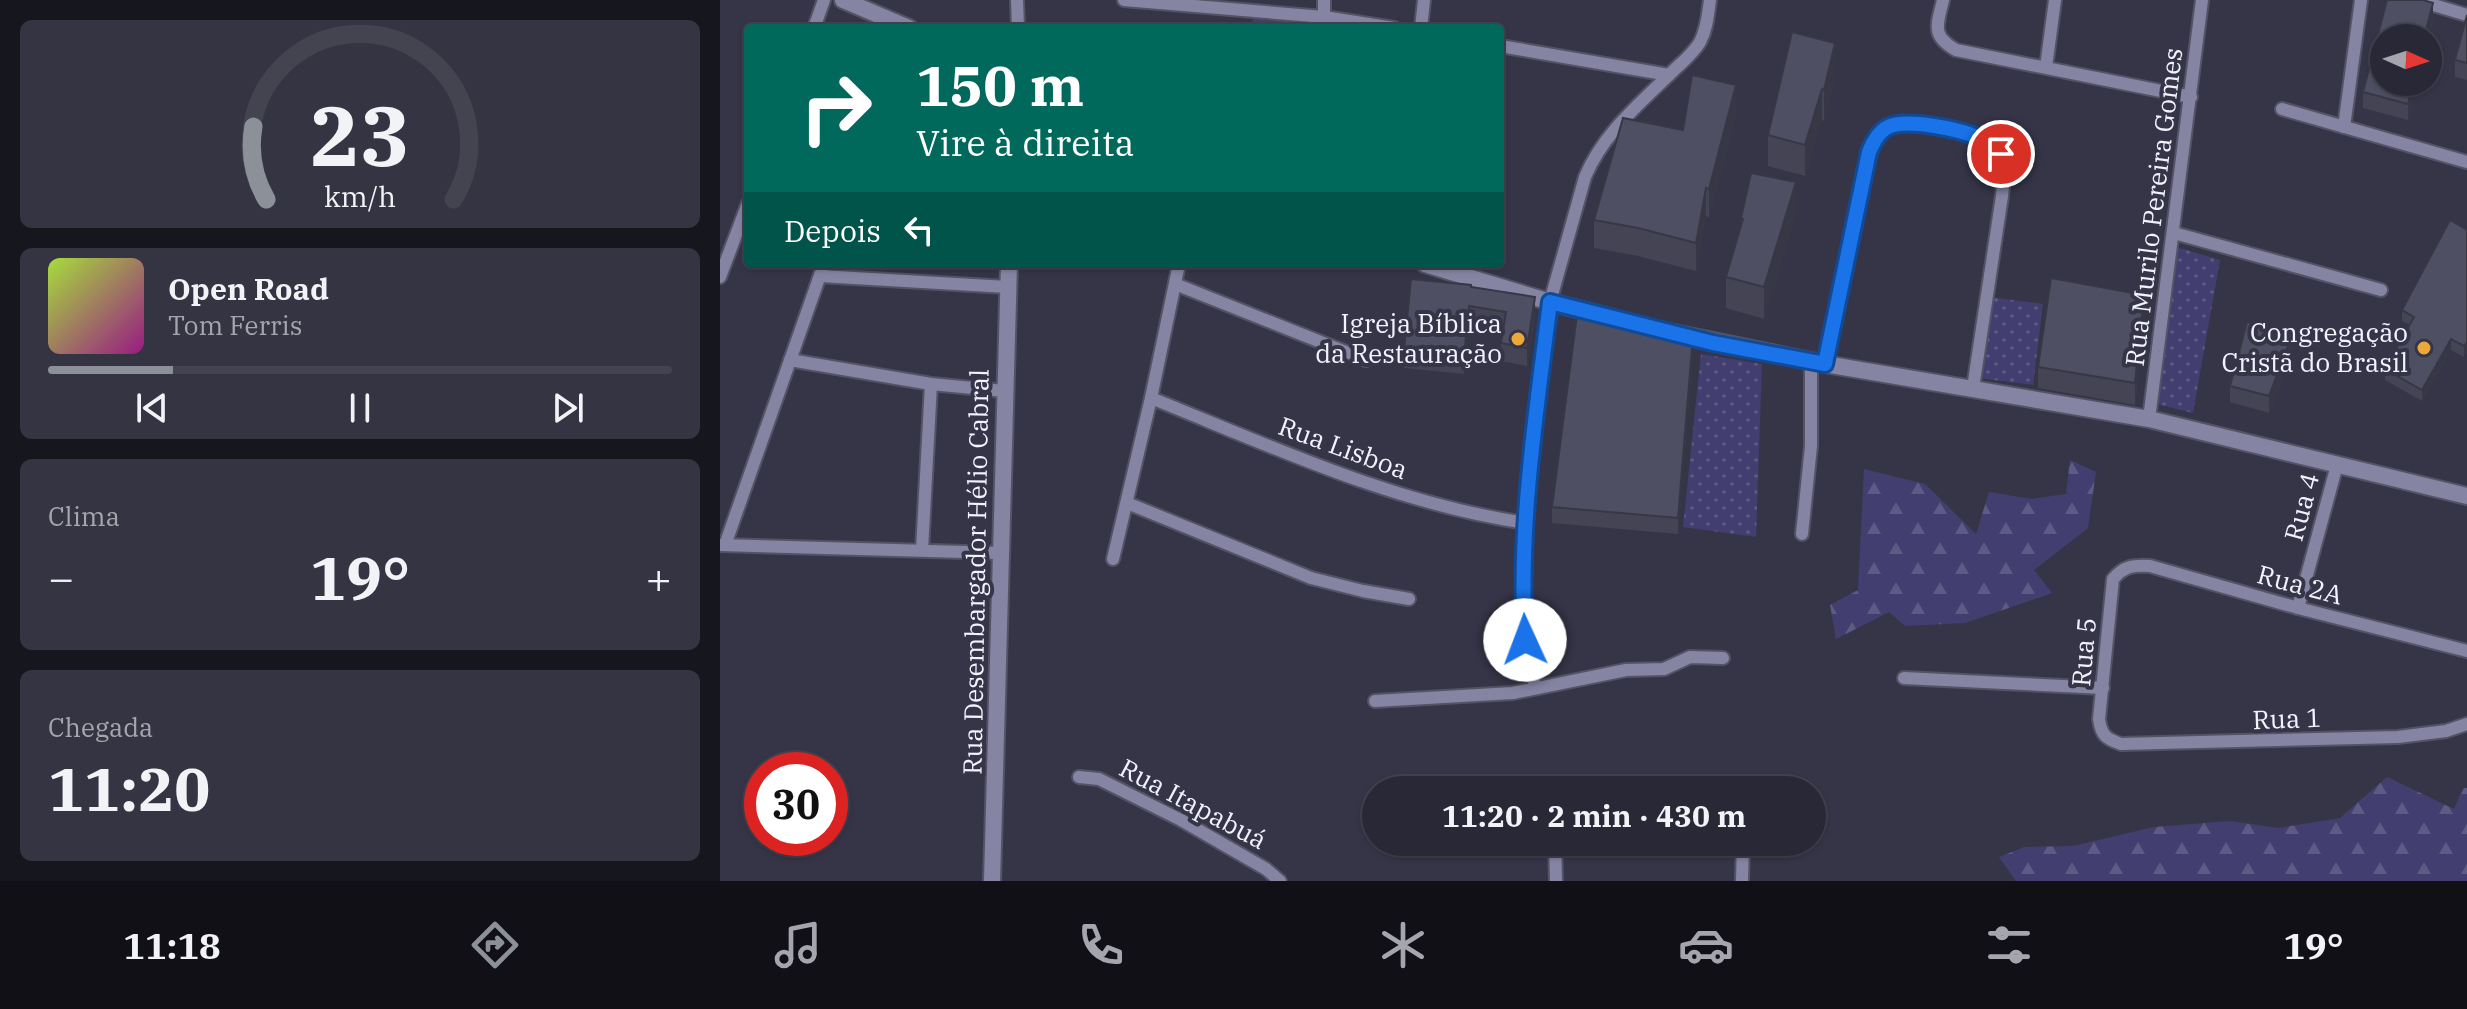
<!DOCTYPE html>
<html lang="pt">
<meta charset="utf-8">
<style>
body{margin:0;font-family:"IBM Plex Serif",serif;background:#343442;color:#f1f3f6;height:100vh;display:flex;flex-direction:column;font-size:30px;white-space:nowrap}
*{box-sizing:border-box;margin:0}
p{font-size:26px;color:#a5a6ad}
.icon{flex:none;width:44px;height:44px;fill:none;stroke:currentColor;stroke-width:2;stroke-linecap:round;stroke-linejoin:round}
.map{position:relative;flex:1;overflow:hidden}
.side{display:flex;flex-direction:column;gap:20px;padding:20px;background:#16161e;width:720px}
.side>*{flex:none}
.hud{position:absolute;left:24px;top:24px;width:760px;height:244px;border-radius:8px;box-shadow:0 2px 6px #0004,0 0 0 2px #444451;background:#00695c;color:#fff;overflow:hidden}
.needle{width:52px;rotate:93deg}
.tools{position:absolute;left:1650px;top:24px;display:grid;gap:16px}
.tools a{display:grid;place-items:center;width:72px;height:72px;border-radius:50%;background:#282836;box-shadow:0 2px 6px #0004,0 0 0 2px #444451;font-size:40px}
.speed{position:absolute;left:24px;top:752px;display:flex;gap:16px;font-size:40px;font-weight:700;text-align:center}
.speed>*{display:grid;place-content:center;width:104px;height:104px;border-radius:50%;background:#282836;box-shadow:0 2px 6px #0004,0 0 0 2px #444451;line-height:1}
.speed .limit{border:12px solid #d22;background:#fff;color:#111}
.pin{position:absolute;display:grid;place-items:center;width:68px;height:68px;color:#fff;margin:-34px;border:4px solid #fff;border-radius:50%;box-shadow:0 2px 8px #0007}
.me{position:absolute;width:88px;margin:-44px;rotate:358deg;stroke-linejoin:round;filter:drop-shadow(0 0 6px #0008)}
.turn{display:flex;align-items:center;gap:28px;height:168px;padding:0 40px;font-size:36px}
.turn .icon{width:104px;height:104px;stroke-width:2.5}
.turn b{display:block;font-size:56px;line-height:68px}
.then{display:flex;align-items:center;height:76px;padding:0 40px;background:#0003;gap:16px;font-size:30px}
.big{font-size:60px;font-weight:700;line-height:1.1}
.side .widget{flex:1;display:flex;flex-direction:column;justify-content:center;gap:12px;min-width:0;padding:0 28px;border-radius:12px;background:#343442}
.side .dial{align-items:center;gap:0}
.dial svg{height:208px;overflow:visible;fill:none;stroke:#444451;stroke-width:7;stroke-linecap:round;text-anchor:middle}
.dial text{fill:#f1f3f6;stroke:none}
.song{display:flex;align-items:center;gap:24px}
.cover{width:96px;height:96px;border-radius:12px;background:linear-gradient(135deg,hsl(80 70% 55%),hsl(310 70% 35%))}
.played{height:8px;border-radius:4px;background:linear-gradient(90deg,#8c9099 20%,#444451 20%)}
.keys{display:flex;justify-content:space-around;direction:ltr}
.heat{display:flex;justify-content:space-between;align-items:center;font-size:44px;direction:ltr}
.trip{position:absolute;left:642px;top:776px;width:464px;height:80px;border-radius:40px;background:#282836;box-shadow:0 2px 6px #0004,0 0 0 2px #444451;font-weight:700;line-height:80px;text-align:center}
.tab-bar{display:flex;height:128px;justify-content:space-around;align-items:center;background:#101016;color:#a5a6ad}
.tab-bar .icon{width:56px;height:56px}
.tab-bar .selected{color:#8c9099}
.tab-bar b{font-size:36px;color:#f1f3f6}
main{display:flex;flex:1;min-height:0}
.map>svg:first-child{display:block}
.green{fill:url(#green-dots)}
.forest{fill:url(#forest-firs)}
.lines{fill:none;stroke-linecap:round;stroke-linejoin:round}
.minor-casing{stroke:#545365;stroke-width:16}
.tertiary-casing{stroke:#545365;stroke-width:20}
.minor{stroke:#8584a3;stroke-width:12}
.tertiary{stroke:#8584a3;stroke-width:16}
.wall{fill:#445}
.shaded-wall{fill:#373745}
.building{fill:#4f4f63;stroke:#373745;stroke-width:2}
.route-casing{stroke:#114b97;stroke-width:20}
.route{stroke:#1a73e8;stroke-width:14}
.poi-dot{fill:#eca93a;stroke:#363548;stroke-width:3}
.labels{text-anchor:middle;stroke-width:8;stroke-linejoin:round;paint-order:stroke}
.street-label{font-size:26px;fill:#f1f2fe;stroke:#363548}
.poi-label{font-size:26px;fill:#f1f2fe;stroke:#363548;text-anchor:end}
</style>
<main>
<section class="side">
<div class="widget dial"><svg viewBox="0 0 100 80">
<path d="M14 69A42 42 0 1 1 86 69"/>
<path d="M14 69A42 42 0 0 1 9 41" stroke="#8c9099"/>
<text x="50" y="56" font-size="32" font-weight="700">23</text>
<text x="50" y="72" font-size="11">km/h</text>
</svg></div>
<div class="widget">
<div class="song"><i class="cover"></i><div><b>Open Road</b><p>Tom Ferris</p></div></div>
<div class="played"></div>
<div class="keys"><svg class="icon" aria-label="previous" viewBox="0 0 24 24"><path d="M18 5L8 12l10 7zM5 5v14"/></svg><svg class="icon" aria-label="pause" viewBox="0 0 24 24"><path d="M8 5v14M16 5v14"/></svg><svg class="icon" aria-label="next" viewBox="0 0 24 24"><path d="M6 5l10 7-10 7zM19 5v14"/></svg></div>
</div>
<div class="widget"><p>Clima</p>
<div class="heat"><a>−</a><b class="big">19°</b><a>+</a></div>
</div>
<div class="widget"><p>Chegada</p><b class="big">11:20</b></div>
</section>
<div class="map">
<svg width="1747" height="881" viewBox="0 0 1747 881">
<defs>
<pattern id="green-dots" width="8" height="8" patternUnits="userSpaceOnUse" patternTransform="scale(2)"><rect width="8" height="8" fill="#423e6f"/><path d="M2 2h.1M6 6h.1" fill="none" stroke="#5e5a85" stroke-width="1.8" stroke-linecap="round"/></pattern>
<pattern id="forest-firs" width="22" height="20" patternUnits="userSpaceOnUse" patternTransform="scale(2)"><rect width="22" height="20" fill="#423e6f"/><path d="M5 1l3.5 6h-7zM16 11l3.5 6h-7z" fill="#5e5a85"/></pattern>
</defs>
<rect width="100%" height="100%" fill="#363548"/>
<g class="green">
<polygon points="1456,247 1500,260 1473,413 1433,403"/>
<polygon points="1269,297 1323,304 1313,385 1259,378"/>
<polygon points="981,354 1042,364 1036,537 963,527"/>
</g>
<g class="forest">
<polygon points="534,15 635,28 531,28"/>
<polygon points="1350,460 1376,472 1368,528 1314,570 1332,593 1245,623 1185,626 1169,612 1116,639 1110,605 1138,590 1144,469 1205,484 1256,534 1269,492 1311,499 1346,494"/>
<polygon points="1667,777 1734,809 1743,788 1747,788 1747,881 1296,881 1279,857 1304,847 1353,846 1434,827 1510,821 1558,828 1620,818"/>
</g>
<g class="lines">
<defs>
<g id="minor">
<polyline points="297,0 298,28"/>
<polyline points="404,0 604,17 674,28"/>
<path d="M 1223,0 C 1217,25 1211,36 1236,50 L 1471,97"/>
<polyline points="1697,0 1747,15"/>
<polyline points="604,17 604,0"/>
<polyline points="94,28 104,0"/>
<polyline points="701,28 704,0"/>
<polyline points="780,46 949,75"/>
<polyline points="1326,67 1335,0"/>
<polyline points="1562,109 1747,162"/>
<polyline points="1624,127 1641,0"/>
<polyline points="1454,233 1661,290"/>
<polyline points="100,276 287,287"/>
<polyline points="0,277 28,203"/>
<polyline points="455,284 646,360"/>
<polyline points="70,360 211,384 284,391"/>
<path d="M 1105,364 L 1149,152 C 1154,143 1158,132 1168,127 C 1189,116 1265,133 1280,153 C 1288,165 1283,182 1282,196 L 1253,388"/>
<path d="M 431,398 C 553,447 675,504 806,523"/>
<polyline points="1429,419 1482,0"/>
<polyline points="407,503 591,578 643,591 689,599"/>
<polyline points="1082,534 1091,446 1091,361"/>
<polyline points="0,545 280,553"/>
<polyline points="5,545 104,264"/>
<polyline points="202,550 211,384"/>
<polyline points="393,559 431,398 459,264"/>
<polyline points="1578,608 1617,465"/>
<path d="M 1747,651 L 1578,608 L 1430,566 C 1413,565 1404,566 1393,579 L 1379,719 C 1381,735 1386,739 1401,744 L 1678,737 L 1726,731 L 1747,724"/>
<polyline points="1184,678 1383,688"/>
<path d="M 816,688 L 808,662 L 803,613 L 806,523 L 813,436 L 830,302 L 865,177 C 883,134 918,105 951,73 C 961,63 973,54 980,42 C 987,29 988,14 990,0"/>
<polyline points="655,701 793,693 906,670 944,669 970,657 1003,658"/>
<polyline points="359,777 379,779 461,820 546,869 560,881"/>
<polyline points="1024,790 1025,787"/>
<polyline points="835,842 836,881"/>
<polyline points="1022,881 1023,842"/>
</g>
<g id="tertiary">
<polyline points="123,0 189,28"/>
<polyline points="705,264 830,302 877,314"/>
<polyline points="954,333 1105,364 1429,419 1747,496"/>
<polyline points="272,881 289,264"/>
</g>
</defs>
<use href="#minor" class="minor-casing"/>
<use href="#tertiary" class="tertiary-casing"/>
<use href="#minor" class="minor"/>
<use href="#tertiary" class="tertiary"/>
</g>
<g class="wall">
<polygon points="1747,15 1747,80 1735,77 1735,60"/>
<polygon points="1713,19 1708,40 1708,38 1664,82 1697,82 1688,120 1643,108 1643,92"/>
<polygon points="1115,74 1104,121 1102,120 1085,176 1048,166 1048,135"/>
<polygon points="1016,113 989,217 986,216 976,271 918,256 874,248 874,220 963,130"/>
<polygon points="1076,214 1044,319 1006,308 1006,277 1021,226 1021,218"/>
<polygon points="1747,230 1744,357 1731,350 1702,401 1665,380 1665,369 1690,325 1682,321 1682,310"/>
<polygon points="751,287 815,315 807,366 781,361 781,343 783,330 749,324 744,374 684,368 684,350"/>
<polygon points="1424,317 1415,405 1318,388 1318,367"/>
<polygon points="1572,352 1549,413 1510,402 1510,386"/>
<polygon points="973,353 958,534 832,523 832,507"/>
</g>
<g class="shaded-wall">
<polygon points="1713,3 1713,19 1708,40 1708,38 1704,38"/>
<polygon points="1115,43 1115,74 1104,121 1104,90"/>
<polygon points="1693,82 1697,82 1688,120 1688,104"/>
<polygon points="1016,85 1016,113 989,217 989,189"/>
<polygon points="1102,89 1102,120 1085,176 1085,145"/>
<polygon points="1076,182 1076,214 1044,319 1044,287"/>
<polygon points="986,188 986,216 976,271 976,243"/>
<polygon points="1424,295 1424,317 1415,405 1415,383"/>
<polygon points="815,297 815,315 807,366 807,348"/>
<polygon points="749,306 749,324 744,374 744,356"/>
<polygon points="1572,335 1572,352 1549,413 1549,396"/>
<polygon points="973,336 973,353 958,534 958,518"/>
<polygon points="1731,339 1731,350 1702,401 1702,390"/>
<polygon points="1747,342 1747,353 1744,357 1744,346"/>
</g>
<g class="building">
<polygon points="1667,0 1703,0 1713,3 1704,38 1664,38 1664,82 1693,82 1688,104 1643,92"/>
<polygon points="1747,15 1747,63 1735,60"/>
<polygon points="1072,32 1115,43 1104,90 1102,89 1085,145 1048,135"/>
<polygon points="972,75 1016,85 989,189 986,188 976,243 918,228 874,220 903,118 963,130"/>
<polygon points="1031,173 1076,182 1044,287 1006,277 1023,219 1021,218"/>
<polygon points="1730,220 1747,230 1747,342 1744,346 1731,339 1702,390 1665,369 1694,317 1682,310"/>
<polygon points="1331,278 1424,295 1415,383 1318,367"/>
<polygon points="691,279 751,285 751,287 815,297 807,348 781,343 786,312 749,306 744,356 684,350"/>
<polygon points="858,307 973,336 958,518 832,507"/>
<polygon points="1527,322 1572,335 1549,396 1510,386"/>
</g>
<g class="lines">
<defs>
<path id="route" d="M 805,640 C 798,527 816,414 830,302 L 993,343 L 1105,364 L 1149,152 C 1153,143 1158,132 1168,127 C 1186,118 1236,129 1255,136 C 1265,140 1273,146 1281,154"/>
</defs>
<use href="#route" class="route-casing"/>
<use href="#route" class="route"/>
</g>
<g class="poi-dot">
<circle cx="798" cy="339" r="8"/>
<circle cx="1704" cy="348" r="8"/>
</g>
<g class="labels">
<g class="street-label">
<text transform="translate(1434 207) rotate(-83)" y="9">Rua Murilo Pereira Gomes</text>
<text transform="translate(623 448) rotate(20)" y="9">Rua Lisboa</text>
<text transform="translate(1582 507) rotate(-75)" y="9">Rua 4</text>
<text transform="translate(256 572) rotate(-89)" y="9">Rua Desembargador Hélio Cabral</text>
<text transform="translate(1580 585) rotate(15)" y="9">Rua 2A</text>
<text transform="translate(1364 652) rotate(-85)" y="9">Rua 5</text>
<text transform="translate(1567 719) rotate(-2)" y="9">Rua 1</text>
<text transform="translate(473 804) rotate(28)" y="9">Rua Itapabuá</text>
</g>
<g class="poi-label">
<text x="782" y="333">Igreja Bíblica<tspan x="782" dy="30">da Restauração</tspan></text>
<text x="1688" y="342">Congregação<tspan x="1688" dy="30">Cristã do Brasil</tspan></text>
</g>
</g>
</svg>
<div class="tools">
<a><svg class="needle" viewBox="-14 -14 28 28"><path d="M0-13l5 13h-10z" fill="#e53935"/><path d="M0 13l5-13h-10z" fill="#a5a6ad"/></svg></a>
</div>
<div class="speed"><div class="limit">30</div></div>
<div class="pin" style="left:1281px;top:154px;background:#d93025"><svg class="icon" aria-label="arrive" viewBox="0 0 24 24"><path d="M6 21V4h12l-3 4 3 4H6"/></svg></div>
<svg class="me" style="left:805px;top:640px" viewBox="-20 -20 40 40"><circle r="19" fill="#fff"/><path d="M0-13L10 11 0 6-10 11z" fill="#1a73e8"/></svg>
<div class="trip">11:20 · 2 min · 430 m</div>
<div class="hud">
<div class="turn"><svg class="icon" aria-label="right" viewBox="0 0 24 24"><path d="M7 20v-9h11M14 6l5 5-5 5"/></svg><div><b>150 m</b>Vire à direita</div></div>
<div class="then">Depois<svg class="icon" aria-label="left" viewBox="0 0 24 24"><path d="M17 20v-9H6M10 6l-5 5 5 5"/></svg></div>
</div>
</div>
</main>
<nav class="tab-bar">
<b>11:18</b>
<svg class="icon selected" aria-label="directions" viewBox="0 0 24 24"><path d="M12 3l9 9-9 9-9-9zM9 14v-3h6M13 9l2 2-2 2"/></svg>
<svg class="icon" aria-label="music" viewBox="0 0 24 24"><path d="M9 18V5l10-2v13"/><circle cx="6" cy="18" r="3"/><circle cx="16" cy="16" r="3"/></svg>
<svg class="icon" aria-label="phone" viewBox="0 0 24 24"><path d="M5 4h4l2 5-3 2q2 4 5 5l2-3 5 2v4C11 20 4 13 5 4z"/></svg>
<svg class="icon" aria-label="climate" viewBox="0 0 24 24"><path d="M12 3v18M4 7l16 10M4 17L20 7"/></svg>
<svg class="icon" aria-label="car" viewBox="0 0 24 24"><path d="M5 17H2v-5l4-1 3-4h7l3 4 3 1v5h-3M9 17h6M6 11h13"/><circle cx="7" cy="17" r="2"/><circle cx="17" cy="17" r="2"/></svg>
<svg class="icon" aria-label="filters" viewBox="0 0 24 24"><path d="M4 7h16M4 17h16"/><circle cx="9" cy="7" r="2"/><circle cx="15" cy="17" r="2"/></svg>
<b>19°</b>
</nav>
